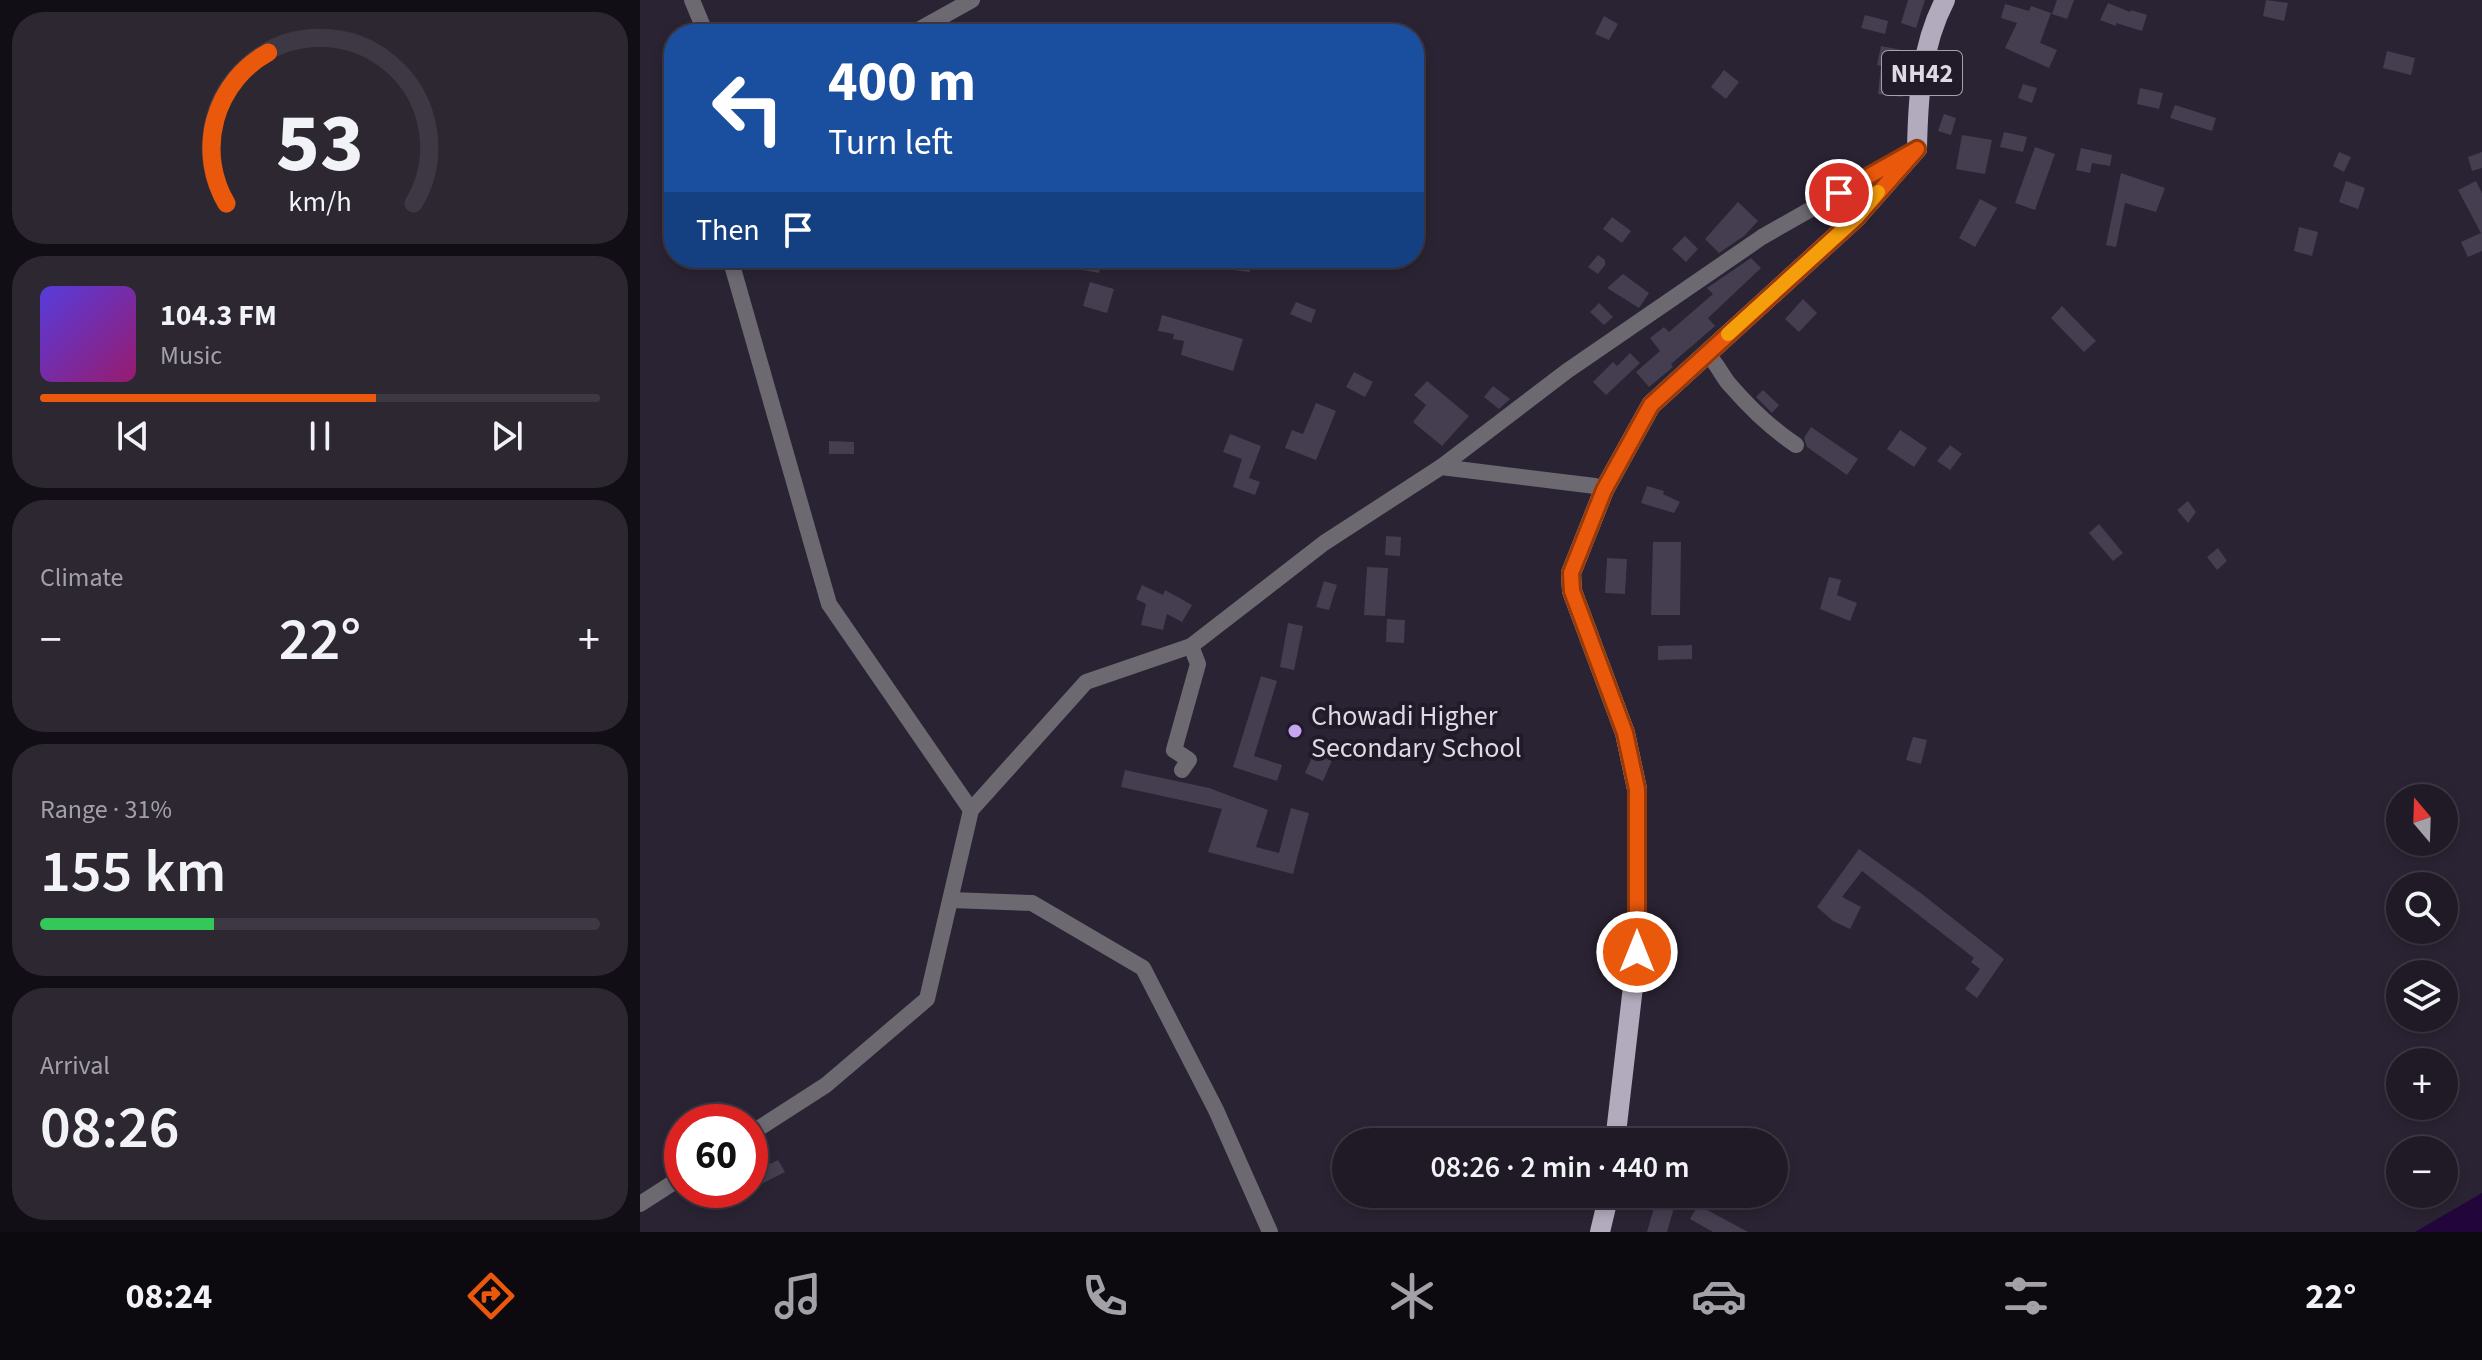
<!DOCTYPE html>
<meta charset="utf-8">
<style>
body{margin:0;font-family:"Source Sans 3",sans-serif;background:#2d2732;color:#f1f3f6;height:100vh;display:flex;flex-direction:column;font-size:30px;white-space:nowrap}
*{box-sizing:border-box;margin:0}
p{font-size:26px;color:#a2a1a7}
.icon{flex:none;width:44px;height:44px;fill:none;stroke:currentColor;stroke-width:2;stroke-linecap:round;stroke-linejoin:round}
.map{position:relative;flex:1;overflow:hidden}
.details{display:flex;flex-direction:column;gap:12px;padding:12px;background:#120e15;width:640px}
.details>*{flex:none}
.guide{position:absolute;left:24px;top:24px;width:760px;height:244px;border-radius:32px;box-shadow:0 4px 12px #0003,0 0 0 2px #3d3843;background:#1a4fa0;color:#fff;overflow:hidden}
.needle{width:52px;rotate:341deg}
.tools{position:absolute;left:1746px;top:784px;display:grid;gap:16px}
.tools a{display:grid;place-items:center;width:72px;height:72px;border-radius:50%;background:#201a26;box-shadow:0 4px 12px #0003,0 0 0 2px #3d3843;font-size:40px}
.speed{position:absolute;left:24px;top:1104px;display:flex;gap:16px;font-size:40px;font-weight:700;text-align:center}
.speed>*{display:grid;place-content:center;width:104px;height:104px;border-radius:50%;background:#201a26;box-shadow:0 4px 12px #0003,0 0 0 2px #3d3843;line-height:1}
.speed .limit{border:12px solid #d22;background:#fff;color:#111}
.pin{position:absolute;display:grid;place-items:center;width:68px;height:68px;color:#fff;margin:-34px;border:4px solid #fff;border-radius:50%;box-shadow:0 2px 8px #0007}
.me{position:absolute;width:88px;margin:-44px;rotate:0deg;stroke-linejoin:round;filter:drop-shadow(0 0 6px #0008)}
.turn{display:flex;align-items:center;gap:28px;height:168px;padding:0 32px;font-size:36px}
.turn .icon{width:104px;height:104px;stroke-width:2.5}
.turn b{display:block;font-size:56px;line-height:68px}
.then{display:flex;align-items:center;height:76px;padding:0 32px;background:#0003;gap:16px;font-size:30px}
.big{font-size:60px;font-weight:600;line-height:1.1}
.details .widget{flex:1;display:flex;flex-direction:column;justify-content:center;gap:12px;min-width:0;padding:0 28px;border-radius:32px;background:#2d2732}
.details .dial{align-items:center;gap:0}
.dial svg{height:208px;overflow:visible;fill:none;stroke:#3d3843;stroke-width:7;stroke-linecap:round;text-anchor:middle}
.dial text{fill:#f1f3f6;stroke:none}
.song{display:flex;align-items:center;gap:24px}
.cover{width:96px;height:96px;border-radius:12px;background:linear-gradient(135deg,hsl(250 70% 55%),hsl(320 70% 35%))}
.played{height:8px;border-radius:4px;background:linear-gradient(90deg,#ea580c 60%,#3d3843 60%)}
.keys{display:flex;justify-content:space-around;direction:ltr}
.heat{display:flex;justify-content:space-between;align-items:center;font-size:44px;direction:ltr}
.charge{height:12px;border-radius:6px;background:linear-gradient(90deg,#34c759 31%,#3d3843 0)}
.trip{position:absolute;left:692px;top:1128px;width:456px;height:80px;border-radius:40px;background:#201a26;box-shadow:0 4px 12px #0003,0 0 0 2px #3d3843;font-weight:600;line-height:80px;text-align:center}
.dock{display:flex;height:128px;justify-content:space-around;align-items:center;background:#0d0a0f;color:#a2a1a7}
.dock .icon{width:56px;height:56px}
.dock .selected{color:#ea580c}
.dock b{font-size:36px;color:#f1f3f6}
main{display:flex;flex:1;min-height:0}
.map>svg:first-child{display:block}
.water{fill:#22053a}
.building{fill:#453e50}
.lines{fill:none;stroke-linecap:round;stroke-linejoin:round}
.minor{stroke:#6c6971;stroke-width:16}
.major{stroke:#b2abbd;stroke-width:20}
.route-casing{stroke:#983908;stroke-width:20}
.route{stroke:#ea580c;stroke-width:14}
.slow{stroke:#f59e0b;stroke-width:14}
.poi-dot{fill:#c6a6f0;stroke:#201a29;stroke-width:3}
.labels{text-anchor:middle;stroke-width:8;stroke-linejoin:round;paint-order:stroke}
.shield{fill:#201a29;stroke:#a5a0ac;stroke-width:2}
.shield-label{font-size:26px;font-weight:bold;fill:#dedae4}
.poi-label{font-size:28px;fill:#dedae4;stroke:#201a29;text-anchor:start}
</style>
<main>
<section class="details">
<div class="widget dial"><svg viewBox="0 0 100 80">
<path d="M14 69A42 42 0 1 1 86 69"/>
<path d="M14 69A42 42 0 0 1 30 11" stroke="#ea580c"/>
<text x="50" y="56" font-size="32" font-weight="700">53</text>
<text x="50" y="72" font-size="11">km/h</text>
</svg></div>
<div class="widget">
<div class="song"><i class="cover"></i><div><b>104.3 FM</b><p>Music</p></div></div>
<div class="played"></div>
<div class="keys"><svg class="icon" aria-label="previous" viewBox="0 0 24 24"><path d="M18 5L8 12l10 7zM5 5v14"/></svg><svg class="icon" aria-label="pause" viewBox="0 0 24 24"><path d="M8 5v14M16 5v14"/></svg><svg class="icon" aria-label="next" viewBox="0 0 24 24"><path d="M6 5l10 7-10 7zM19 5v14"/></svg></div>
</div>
<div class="widget"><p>Climate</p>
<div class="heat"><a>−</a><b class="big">22°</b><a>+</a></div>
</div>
<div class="widget"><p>Range · 31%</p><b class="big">155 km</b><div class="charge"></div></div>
<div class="widget"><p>Arrival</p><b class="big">08:26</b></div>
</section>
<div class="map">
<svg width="1842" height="1232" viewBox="0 0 1842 1232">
<rect width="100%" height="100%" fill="#2a2333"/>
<polygon class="water" points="1842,1193 1842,1232 1775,1232"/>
<g class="building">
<polygon points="1268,0 1285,0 1276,28 1261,23"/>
<polygon points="1417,0 1434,0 1427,19 1412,14"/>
<polygon points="1626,0 1648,3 1644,21 1623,16"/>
<polygon points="1468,3 1490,12 1491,10 1507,15 1502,31 1476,23 1476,26 1460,20"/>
<polygon points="1365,4 1389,11 1391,6 1411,13 1400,43 1417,50 1409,68 1365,48 1377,23 1361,18"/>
<polygon points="1225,15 1248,21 1245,34 1221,28"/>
<polygon points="964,16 978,24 969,40 955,34"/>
<polygon points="1241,46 1261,50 1255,77 1264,78 1262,97 1238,94 1241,66 1237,65"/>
<polygon points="1747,51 1775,58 1771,75 1743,68"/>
<polygon points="1084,70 1099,82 1086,99 1071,87"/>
<polygon points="1383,84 1397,88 1392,103 1378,98"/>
<polygon points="1500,88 1523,93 1519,109 1497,104"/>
<polygon points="1535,105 1576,118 1572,131 1530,118"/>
<polygon points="1304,114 1316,118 1311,135 1298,131"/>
<polygon points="1364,132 1387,137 1383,152 1360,147"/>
<polygon points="1322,135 1352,140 1345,174 1316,169"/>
<polygon points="1395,147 1415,154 1395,210 1375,203"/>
<polygon points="1441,148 1472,155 1470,166 1452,163 1450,173 1436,170"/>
<polygon points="1699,152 1711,157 1704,172 1693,166"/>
<polygon points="1842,152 1842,168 1832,171 1828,157"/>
<polygon points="1481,173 1525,188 1516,212 1485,203 1476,247 1466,245"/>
<polygon points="1706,181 1725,188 1718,209 1699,202"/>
<polygon points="1836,181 1842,193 1842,251 1828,257 1821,242 1841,233 1818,190"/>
<polygon points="1340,199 1357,208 1335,247 1319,238"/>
<polygon points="1098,202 1118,221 1104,236 1079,253 1065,239"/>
<polygon points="972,217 991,231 982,243 963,229"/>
<polygon points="1659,227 1678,232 1672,256 1654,251"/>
<polygon points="1045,236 1058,249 1046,262 1032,249"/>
<polygon points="958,255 965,260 965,265 958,274 948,267"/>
<polygon points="446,258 462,258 459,273 443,270"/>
<polygon points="594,258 612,258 610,272 593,270"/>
<polygon points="1111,258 1121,268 1068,318 1075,326 1031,364 1033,367 1009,387 996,372 1020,351 1010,338 1024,327 1029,332 1073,294 1067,288"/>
<polygon points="983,274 1009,293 999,308 967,288"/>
<polygon points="450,282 474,289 467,313 443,306"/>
<polygon points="1163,299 1177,313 1159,332 1145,319"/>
<polygon points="656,302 676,310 671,323 650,314"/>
<polygon points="959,303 973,317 964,325 950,312"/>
<polygon points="1422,306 1456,341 1444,352 1411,318"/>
<polygon points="522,315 603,339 593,371 541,355 544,341 533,339 534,334 518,331"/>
<polygon points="990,353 1000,363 966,395 953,382 973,362 977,366"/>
<polygon points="714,372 733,382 725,397 706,387"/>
<polygon points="787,381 829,416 802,446 773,422 786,405 774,395"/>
<polygon points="853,386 870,399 859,409 844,397"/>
<polygon points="1123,390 1139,405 1132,413 1116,397"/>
<polygon points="676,403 696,411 676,460 645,448 652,430 663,434"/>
<polygon points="1171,427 1218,459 1207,475 1167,447 1164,438"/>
<polygon points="1260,430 1287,448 1274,467 1247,449"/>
<polygon points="590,434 621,446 609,478 620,482 615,495 593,487 602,459 583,452"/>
<polygon points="189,441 214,442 214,454 189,454"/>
<polygon points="1310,445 1322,454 1310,470 1297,461"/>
<polygon points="1007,486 1024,491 1023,494 1040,502 1034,513 1001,503"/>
<polygon points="1548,501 1556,512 1548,523 1537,510"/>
<polygon points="1459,524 1483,553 1473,561 1449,533"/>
<polygon points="746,536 761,537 760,556 745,555"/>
<polygon points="1013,542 1041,542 1040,615 1011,615"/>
<polygon points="1578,548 1587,561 1577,570 1567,557"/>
<polygon points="967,558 987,559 985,594 965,593"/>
<polygon points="727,567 748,568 745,616 724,615"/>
<polygon points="1189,577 1201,580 1197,595 1217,603 1210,621 1180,609"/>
<polygon points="684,581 697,585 689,610 676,607"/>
<polygon points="502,585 523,595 525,590 552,605 542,622 527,614 523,630 501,625 506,604 496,599"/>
<polygon points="747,619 765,620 764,643 746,642"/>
<polygon points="648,623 663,626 654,670 640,667"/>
<polygon points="1052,645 1052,659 1018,660 1018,646"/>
<polygon points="621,676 637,681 614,756 642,765 637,781 593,767"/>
<polygon points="1273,737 1287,740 1281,764 1266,760"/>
<polygon points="678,744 696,751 683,781 665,773"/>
<polygon points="485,770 569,788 628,810 616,847 639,853 651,808 669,813 653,874 568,852 582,809 481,787"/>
<polygon points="1219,849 1282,894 1364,959 1337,998 1325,989 1340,969 1331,962 1334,958 1222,871 1202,897 1221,907 1210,929 1193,921 1177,907"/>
<polygon points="80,1101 88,1112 78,1118 70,1107"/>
<polygon points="120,1145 130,1164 138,1160 145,1172 117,1186 110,1172 110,1150"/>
<polygon points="1018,1194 1038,1194 1027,1232 1007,1232"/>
<polygon points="1058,1205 1108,1232 1073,1232 1050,1219"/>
</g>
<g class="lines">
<g class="minor">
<polyline points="52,0 66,34"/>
<polyline points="271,34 332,0"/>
<polyline points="90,258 189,604 331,810"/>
<path d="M 1067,355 C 1077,362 1081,375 1090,385 C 1110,408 1130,428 1156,445"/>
<polyline points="801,467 955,486 964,490"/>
<polyline points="542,770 549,760 534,750 558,664 551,646"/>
<polyline points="311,900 392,903 503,968 576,1110 630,1232"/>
<polyline points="110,1134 186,1085 287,999 331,810 446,682 551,646 684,543 801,467 927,371 1122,237 1268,154"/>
<polyline points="0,1204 42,1177"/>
</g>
<g class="major">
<path d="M 975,1142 L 997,952 L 997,789 L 985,733 L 932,591 L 931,573 L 964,490 L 1011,405 L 1217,217 L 1277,149 C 1278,98 1281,46 1305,0"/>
<polyline points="960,1232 969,1194"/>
</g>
</g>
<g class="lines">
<defs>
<polyline id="route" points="997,952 997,789 985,733 932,591 931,573 964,490 1011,405 1217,217 1277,149 1199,193"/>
</defs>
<use href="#route" class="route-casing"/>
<use href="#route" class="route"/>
<polyline class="slow" points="1088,334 1217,217 1238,192"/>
</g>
<circle class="poi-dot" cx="655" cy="731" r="8"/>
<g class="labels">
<rect class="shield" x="1242" y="51" width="80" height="44" rx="6"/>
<g class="shield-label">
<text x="1282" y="82">NH42</text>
</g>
<g class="poi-label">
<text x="671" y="725">Chowadi Higher<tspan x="671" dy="32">Secondary School</tspan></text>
</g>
</g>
</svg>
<div class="tools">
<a><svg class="needle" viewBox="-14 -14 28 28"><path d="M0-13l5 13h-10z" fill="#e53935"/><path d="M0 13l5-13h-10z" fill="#a2a1a7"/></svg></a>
<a><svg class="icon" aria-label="search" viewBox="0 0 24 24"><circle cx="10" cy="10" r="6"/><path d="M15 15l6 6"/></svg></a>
<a><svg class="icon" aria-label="layers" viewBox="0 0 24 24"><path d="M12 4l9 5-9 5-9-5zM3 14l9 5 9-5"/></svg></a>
<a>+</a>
<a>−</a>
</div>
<div class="speed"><div class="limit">60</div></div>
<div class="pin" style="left:1199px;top:193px;background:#d93025"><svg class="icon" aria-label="arrive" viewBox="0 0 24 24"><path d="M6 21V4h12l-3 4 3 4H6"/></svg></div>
<svg class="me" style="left:997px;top:952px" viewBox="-20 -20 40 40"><circle r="17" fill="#ea580c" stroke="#fff" stroke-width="3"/><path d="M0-11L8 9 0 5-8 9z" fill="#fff"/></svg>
<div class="trip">08:26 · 2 min · 440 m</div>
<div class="guide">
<div class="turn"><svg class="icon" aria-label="left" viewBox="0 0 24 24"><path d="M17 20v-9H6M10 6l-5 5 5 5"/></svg><div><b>400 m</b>Turn left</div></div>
<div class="then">Then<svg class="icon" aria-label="arrive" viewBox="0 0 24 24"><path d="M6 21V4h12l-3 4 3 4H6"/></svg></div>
</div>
</div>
</main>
<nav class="dock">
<b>08:24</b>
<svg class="icon selected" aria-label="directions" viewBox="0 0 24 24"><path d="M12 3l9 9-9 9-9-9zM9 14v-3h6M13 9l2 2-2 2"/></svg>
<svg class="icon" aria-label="music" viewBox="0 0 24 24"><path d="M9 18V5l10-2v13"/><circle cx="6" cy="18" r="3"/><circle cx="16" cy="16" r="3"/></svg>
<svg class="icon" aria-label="phone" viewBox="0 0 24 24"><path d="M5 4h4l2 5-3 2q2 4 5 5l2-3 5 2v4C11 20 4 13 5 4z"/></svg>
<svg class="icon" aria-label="climate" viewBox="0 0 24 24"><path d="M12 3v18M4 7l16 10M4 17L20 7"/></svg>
<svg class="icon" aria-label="car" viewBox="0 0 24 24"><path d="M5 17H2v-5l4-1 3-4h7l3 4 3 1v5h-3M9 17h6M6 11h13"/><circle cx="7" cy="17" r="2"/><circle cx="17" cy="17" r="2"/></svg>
<svg class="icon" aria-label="filters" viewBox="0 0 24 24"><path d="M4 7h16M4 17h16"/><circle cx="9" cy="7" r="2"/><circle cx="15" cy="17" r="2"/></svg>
<b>22°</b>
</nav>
